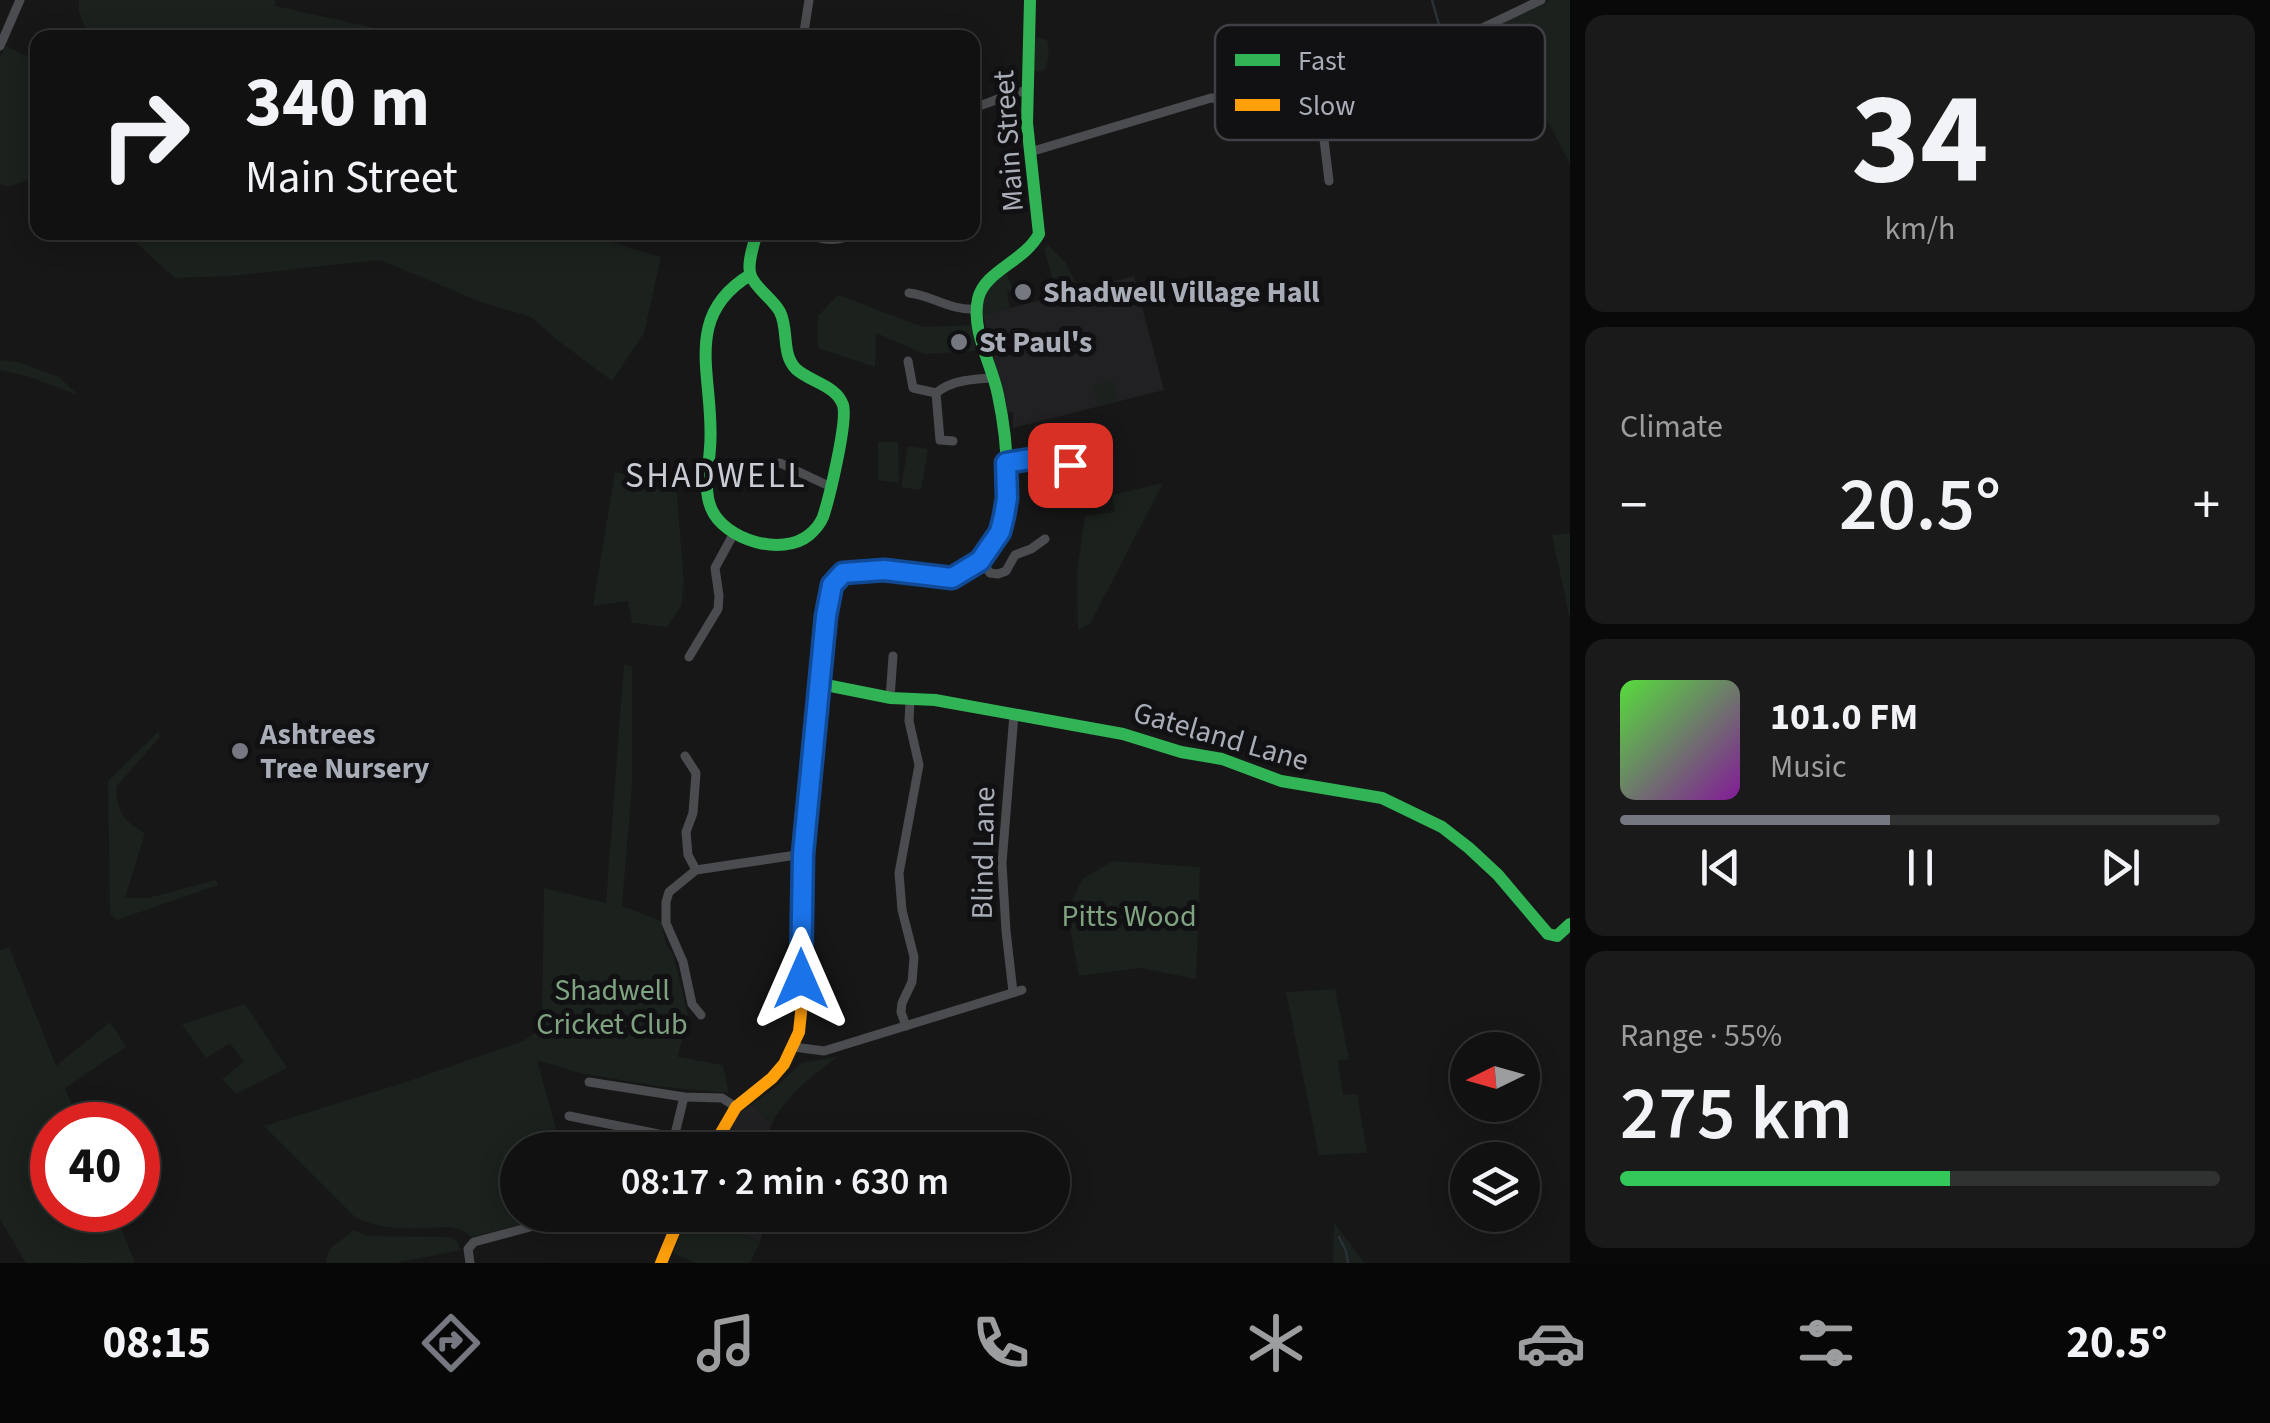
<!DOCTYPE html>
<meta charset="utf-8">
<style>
body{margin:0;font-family:"Source Sans 3",sans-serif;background:#1a1a1a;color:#f1f3f6;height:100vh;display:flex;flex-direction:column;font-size:38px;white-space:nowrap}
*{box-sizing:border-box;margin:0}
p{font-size:32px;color:#9c9d9f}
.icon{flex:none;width:55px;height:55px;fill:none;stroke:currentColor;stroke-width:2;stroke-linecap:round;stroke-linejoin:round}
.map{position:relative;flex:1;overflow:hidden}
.side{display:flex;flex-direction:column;gap:15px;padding:15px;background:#090909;width:700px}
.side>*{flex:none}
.guide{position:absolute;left:30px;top:30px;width:950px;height:210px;border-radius:20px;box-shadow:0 5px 25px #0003,0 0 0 2px #303131;background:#111;color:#f1f3f6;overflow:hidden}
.needle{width:65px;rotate:265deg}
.controls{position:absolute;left:1450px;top:1032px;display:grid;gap:20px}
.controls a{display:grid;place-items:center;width:90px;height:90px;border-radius:50%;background:#111;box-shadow:0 5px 25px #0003,0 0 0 2px #303131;font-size:50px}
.speed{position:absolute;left:30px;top:1102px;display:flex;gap:20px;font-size:50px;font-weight:700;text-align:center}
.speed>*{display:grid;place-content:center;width:130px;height:130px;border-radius:50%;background:#111;box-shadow:0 5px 25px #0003,0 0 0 2px #303131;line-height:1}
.speed .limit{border:15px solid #d22;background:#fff;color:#111}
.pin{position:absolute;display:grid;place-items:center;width:85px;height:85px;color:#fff;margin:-42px;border-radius:20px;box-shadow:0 5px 15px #0006}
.me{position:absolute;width:110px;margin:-55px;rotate:0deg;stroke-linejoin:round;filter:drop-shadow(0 0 8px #0008)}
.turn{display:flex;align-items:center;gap:35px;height:210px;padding:0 50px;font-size:45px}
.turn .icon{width:130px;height:130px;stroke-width:2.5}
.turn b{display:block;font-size:70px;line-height:85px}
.big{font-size:75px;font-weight:600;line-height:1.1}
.side .tile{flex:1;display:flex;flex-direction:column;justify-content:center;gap:15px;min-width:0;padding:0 35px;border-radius:20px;background:#1a1a1a}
.side .dial{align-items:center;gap:0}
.dial b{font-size:130px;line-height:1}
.song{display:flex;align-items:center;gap:30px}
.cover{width:120px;height:120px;border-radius:15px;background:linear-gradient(135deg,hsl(110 70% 55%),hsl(290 70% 35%))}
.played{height:10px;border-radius:5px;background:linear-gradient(90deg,#757880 45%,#303131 45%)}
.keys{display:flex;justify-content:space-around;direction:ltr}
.heat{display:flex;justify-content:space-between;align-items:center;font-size:55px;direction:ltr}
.charge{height:15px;border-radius:8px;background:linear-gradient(90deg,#34c759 55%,#303131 0)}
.trip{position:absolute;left:500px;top:1132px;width:570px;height:100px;border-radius:50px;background:#111;box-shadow:0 5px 25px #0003,0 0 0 2px #303131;font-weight:600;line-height:100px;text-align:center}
.tab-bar{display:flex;height:160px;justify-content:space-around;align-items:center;background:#070707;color:#9c9d9f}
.tab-bar .icon{width:70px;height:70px}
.tab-bar .current{color:#757880}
.tab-bar b{font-size:45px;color:#f1f3f6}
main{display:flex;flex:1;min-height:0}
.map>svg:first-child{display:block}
.built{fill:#212124}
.green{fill:#1b211c}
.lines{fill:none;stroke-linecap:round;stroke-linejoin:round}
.stream{stroke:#2a3239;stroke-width:2.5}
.street{stroke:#4b4c50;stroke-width:9}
.fast{stroke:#30b455;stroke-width:12}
.slow{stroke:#ff9f0a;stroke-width:12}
.route-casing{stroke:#114b97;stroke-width:25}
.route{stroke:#1a73e8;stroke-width:18}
.poi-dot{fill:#757880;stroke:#111113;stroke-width:4}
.labels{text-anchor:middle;stroke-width:10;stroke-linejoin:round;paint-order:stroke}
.street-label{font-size:30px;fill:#a8adb8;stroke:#111113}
.poi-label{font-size:30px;font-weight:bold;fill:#a8adb8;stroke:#111113;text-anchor:start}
.park-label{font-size:30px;fill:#7fa381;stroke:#111113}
.quarter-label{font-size:35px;letter-spacing:2.5px;fill:#c9ccd4;stroke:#111113}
.key{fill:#111113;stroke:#3e4045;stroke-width:2.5}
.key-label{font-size:28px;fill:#a8adb8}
</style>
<main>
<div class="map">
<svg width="1570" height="1263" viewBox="0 0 1570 1263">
<rect width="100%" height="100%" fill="#171717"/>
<g class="built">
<polygon points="1134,276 1164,390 1013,428 1013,413 1004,411 1001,385 983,315"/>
<polygon points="752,1104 772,1124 763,1143 764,1150 718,1150 739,1112"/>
<polygon points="701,1215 765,1215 763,1233 760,1242"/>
</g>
<g class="green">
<polygon points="79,0 275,0 275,6 416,37 89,37 79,12"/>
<polygon points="1550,0 1570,0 1570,164 1498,25"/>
<path d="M 1037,37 L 1047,40 C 1050,48 1049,61 1045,69 L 1039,72 L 1034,70 L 1035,38 Z"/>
<polygon points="6,46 38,61 37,176 9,187 0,184 0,57"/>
<polygon points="588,232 588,235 661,257 644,333 612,381 560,342 531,317 481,302 380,260 231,276 175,278 125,233"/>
<polygon points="1048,245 1066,263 1079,290 1057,295 1044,249"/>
<path d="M 1006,271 L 1013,290 L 1007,292 L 1010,308 L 983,315 C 982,294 991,284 1006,271 Z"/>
<polygon points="838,295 923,327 974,325 975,340 974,343 978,351 924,354 876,333 875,367 818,348 818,316"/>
<polygon points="0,360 18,362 59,377 79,396 30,377 0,370"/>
<polygon points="1113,381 1118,401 1098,406 1093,386"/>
<polygon points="878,442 898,442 899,483 878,480"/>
<polygon points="908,446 928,449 921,490 901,487"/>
<polygon points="615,472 676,484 684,582 681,606 667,627 632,623 628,601 593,606"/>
<polygon points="1163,483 1090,624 1078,630 1077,573 1085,516 1115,512 1112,495"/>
<polygon points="1570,533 1570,620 1552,535"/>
<path d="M 624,664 L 632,667 L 632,786 L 622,906 L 661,921 L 666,944 L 673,954 L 688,1014 L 678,1057 L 723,1065 L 729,1093 L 663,1087 L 579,1073 L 537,1060 L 562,1150 L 518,1150 L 518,1215 L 540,1215 L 541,1219 L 472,1237 L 460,1229 L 449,1227 C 416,1228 383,1233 354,1216 L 264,1126 L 406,1082 L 523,1041 L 538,1031 L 542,1022 L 544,888 L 606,903 Z"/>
<path d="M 159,731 L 160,737 L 116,787 C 118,813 122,820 145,833 L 125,898 L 148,898 L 216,880 L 218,885 L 117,920 L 110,914 L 108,781 Z"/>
<polygon points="1113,861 1200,867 1196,979 1141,968 1079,976 1067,913 1082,879"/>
<polygon points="9,947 56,1066 110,1022 126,1047 65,1088 80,1125 52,1125 52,1210 114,1210 135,1263 26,1263 0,1219 0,950"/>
<polygon points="1335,989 1349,1059 1338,1061 1343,1095 1357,1094 1367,1153 1319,1155 1286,992"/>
<polygon points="245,1004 287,1068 236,1094 222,1079 244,1062 230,1043 206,1058 182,1024"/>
<path d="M 839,1056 C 814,1074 785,1096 772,1124 L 752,1104 L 777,1086 L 801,1063 Z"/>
<polygon points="688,1215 701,1215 760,1242 750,1263 695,1263 673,1253"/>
<polygon points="1334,1223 1364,1262 1367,1263 1333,1263"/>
<polygon points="354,1230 367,1236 450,1237 457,1241 460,1250 395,1263 327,1263 326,1259 331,1248"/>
</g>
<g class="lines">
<g class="stream">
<polyline points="1432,0 1439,25"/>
<polyline points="1339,1237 1346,1251 1348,1263"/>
</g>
<g class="street">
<polyline points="803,38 809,0"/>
<polyline points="0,46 20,0"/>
<polyline points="1319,98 1329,181"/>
<path d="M 972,108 C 992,103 1007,93 1026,91"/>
<polyline points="1030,152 1211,98 1296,100 1336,96 1350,91 1541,0"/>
<path d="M 801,232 C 824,241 837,243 860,232"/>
<path d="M 909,293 C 932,295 949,311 977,309"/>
<path d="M 908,361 L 913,388 L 936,393 C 952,380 973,379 993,378"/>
<polyline points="936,393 940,440 953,441"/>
<polyline points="1067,451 1073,479"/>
<polyline points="780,463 831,487"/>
<polyline points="1006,463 1036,458 1064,466 1070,465"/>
<polyline points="981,561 990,573 998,574 1006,571 1015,555 1031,549 1045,539"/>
<polyline points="689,657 718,609 719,596 715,568 734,533"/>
<polyline points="890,698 893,656"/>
<polyline points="685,756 696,773 693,813 686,832 688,855 696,870"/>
<polyline points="1013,992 1006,931 1002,863 1014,714"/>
<polyline points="701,1015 692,1004 683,962 666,923 666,902 669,892 696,870 803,854"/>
<polyline points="906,1026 901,1012 902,1003 912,982 914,957 902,910 899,873 919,765 909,721 910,701"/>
<polyline points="794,1047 824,1051 1022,990"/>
<polyline points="589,1082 684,1097 722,1098 736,1107"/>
<polyline points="569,1116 713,1145"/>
<polyline points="674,1138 684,1097"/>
<polyline points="470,1263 468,1249 474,1242 575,1215"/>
</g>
<g class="fast">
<path d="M 750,275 C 679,318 716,381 710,448 C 709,467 703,489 711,508 C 724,540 782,557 809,535 C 815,530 820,524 823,517 C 829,499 848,421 843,405 C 836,385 810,382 796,369 C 781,354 789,330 780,312 C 773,299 757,290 751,276 C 746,265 754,244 757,232"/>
<path d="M 876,570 C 898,570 933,582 952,577 C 1022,562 1009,447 998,395 C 992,364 971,332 978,299 C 984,271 1024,262 1039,234 L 1027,123 L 1030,0"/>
<polyline points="821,684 891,698 935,700 1123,734 1181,752 1222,759 1281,781 1382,798 1442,827 1469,848 1498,875 1548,934 1557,936 1570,924"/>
</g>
<g class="slow">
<polyline points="711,1150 736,1107 772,1078 784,1064 799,1032 801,1013 801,879 832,585 843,573 876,570"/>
<polyline points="661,1263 681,1215"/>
</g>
</g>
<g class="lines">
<defs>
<polyline id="route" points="801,979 803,854 826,616 832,585 843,573 884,570 952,578 980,561 1000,532 1004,516 1007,498 1006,463 1036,458 1061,465 1070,465"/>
</defs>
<use href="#route" class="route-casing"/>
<use href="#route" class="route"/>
</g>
<g class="poi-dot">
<circle cx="1023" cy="292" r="10"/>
<circle cx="959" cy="342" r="10"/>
<circle cx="240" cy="751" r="10"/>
</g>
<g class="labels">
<g class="street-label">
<text transform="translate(1008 141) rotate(-94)" y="10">Main Street</text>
<text transform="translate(1221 736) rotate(16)" y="10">Gateland Lane</text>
<text transform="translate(983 853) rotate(-89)" y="10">Blind Lane</text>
</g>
<g class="poi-label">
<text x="1043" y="302">Shadwell Village Hall</text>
<text x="979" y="352">St Paul's</text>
<text x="260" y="744">Ashtrees<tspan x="260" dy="34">Tree Nursery</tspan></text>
</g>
<g class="park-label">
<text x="1129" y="926">Pitts Wood</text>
<text x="612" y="1000">Shadwell<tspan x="612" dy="34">Cricket Club</tspan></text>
</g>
<g class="quarter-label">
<text x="716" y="487">SHADWELL</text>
</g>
</g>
<rect x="1215" y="25" width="330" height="115" rx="15" class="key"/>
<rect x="1235" y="54" width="45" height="12" fill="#30b455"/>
<rect x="1235" y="99" width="45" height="12" fill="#ff9f0a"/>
<g class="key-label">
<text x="1298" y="70">Fast</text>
<text x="1298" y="115">Slow</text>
</g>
</svg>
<div class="controls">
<a><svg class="needle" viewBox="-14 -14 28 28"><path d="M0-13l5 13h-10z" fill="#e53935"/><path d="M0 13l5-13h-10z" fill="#9c9d9f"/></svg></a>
<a><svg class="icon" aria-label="layers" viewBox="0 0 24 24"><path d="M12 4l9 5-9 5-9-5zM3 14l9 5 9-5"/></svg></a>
</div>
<div class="speed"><div class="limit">40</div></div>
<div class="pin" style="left:1070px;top:465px;background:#d93025"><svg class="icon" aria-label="arrive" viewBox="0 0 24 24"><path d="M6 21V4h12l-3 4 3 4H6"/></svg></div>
<svg class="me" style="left:801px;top:979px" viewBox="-20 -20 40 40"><path d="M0-17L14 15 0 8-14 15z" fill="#1a73e8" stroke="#fff" stroke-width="4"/></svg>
<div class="trip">08:17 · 2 min · 630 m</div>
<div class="guide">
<div class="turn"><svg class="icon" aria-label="right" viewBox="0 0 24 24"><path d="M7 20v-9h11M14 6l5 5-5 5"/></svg><div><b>340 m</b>Main Street</div></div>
</div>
</div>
<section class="side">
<div class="tile dial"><b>34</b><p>km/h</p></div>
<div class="tile"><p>Climate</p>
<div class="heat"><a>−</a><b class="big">20.5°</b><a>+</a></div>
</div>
<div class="tile">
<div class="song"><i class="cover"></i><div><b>101.0 FM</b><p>Music</p></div></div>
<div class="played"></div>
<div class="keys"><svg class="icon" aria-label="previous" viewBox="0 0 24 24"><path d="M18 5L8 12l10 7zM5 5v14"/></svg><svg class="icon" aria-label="pause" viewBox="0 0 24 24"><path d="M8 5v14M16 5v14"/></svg><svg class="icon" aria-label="next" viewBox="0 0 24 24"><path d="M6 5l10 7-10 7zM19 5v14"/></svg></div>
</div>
<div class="tile"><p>Range · 55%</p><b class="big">275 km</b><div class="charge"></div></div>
</section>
</main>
<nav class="tab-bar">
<b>08:15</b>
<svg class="icon current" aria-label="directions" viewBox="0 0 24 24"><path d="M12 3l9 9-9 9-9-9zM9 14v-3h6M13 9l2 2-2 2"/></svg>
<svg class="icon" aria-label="music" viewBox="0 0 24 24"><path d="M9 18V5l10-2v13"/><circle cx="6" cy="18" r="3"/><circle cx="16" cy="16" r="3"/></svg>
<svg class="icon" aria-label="phone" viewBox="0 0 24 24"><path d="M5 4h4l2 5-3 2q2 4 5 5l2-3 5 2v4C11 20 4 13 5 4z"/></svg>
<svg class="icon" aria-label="climate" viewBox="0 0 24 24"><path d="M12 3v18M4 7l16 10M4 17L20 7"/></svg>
<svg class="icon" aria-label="car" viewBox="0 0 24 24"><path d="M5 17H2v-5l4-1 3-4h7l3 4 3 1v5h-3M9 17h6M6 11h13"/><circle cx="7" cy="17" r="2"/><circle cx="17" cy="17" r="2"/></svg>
<svg class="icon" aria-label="filters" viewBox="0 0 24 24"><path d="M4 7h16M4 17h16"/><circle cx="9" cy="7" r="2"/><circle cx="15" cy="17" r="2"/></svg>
<b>20.5°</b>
</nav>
